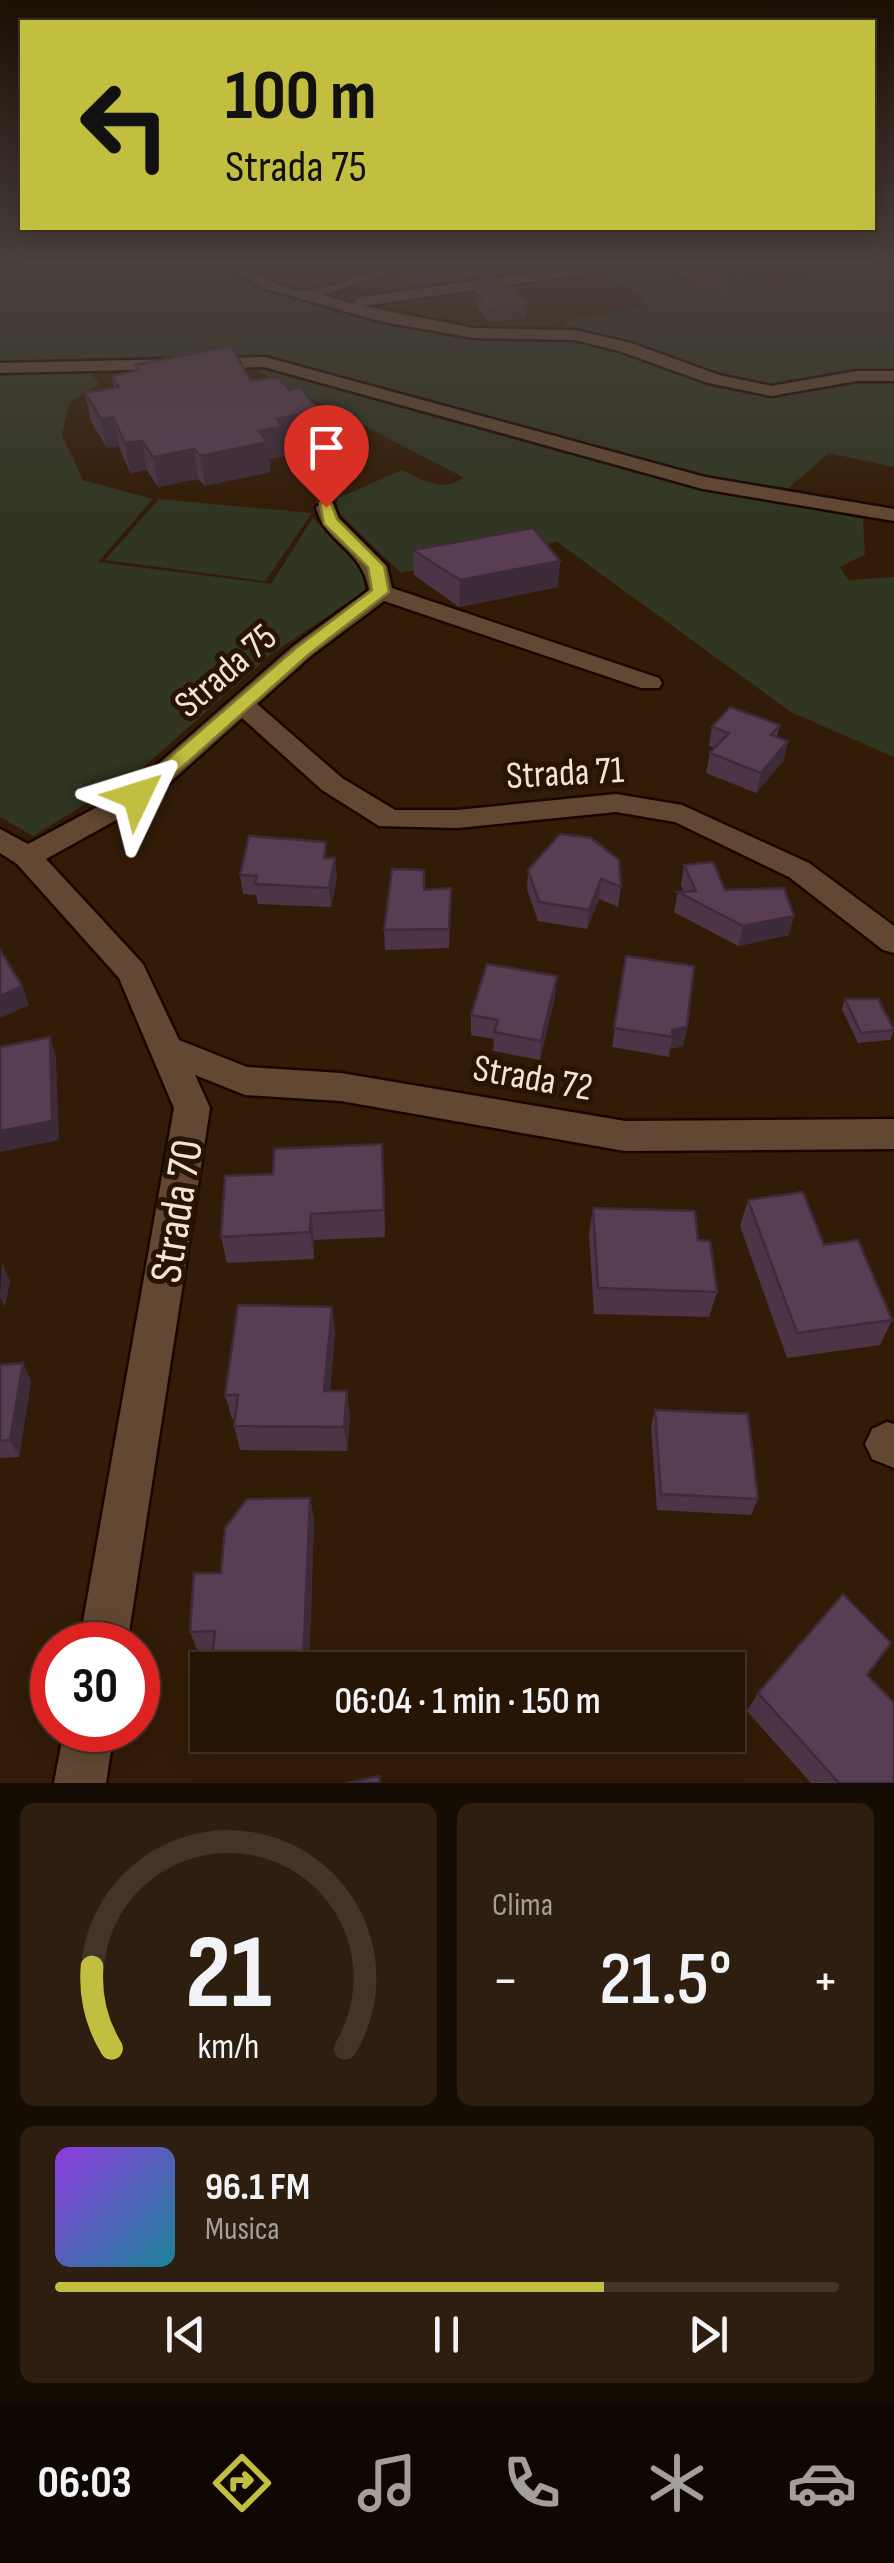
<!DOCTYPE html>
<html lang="it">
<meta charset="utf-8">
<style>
body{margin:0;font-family:"Sofia Sans Condensed",sans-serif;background:#2e1e0f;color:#f1f3f6;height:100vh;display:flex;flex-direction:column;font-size:38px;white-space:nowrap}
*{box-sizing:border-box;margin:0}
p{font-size:32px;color:#a49f9a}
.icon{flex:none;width:55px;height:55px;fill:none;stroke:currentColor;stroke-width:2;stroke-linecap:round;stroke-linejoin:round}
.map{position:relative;height:1783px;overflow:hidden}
.side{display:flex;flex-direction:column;gap:20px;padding:20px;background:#150c03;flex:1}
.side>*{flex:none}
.top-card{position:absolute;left:20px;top:20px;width:855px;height:210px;border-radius:0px;box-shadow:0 5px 25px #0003,0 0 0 2px #423427;background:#c1be40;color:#111;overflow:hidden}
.speed{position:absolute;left:30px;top:1622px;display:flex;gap:20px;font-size:50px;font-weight:700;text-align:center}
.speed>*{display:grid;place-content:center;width:130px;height:130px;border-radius:50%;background:#261505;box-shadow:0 5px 25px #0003,0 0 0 2px #423427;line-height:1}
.speed .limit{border:15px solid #d22;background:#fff;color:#111}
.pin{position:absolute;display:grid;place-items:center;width:85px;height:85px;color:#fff;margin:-102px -42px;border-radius:50% 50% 50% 0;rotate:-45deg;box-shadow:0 0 10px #0007}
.pin .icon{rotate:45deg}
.me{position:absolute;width:110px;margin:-55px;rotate:49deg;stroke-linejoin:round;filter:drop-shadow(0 0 8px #0008)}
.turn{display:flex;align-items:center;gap:35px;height:210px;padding:0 40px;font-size:45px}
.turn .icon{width:130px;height:130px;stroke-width:2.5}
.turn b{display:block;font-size:70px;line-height:85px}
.big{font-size:75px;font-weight:600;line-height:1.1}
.side .widget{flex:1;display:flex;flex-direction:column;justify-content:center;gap:15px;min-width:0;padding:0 35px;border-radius:15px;background:#2e1e0f}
.side .dial{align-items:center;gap:0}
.dial svg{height:260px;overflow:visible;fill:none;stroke:#423427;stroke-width:7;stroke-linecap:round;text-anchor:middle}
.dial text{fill:#f1f3f6;stroke:none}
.song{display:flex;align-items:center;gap:30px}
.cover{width:120px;height:120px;border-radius:15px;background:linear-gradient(135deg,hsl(270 70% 55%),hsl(190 70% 35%))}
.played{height:10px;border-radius:5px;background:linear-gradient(90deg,#c1be40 70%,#423427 70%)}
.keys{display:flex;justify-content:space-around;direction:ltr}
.heat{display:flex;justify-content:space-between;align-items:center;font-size:55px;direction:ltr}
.side .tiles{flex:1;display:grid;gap:20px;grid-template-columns:1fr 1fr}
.widget:last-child{grid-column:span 2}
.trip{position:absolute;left:190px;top:1652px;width:555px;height:100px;border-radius:0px;background:#261505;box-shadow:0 5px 25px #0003,0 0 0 2px #423427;font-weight:600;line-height:100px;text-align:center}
.menu{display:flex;height:160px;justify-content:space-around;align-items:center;background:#0f0802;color:#a49f9a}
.menu .icon{width:70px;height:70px}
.menu .selected{color:#c1be40}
.menu b{font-size:45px;color:#f1f3f6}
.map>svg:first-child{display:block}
.green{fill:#313623}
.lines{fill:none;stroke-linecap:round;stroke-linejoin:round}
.minor-casing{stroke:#1a0600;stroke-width:5}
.minor{fill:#624833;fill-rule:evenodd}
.wall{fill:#4d3447}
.shaded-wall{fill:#3e2b3a}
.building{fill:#593d53;stroke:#3e2b3a;stroke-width:2.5}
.route{fill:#c1be40;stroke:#7d7c2a;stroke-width:2.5}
.labels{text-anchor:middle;stroke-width:10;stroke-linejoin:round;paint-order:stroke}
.street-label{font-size:38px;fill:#f3e3d6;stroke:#291301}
.near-street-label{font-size:45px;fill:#f3e3d6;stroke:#291301}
</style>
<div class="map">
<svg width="894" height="1783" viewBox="0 0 894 1783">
<rect width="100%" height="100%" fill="#331c07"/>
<g class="green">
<polygon points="0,264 216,264 259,284 416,327 558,336 569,320 646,307 638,291 599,275 648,264 694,285 744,273 768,287 809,280 798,264 894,264 894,467 829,453 786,490 695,473 273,359 195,355 0,364"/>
<path d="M 254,364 L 672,481 L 863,519 L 865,554 L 840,567 L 848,580 L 894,577 L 894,757 L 791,712 L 557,542 L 401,573 L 336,510 L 338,498 L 402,470 C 422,479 444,494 463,477 L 260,372 Z"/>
<polygon points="90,371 99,384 69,403 62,435 83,480 153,499 98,562 271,584 313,518 361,567 365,591 270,655 138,772 33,836 0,817 0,376"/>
<polygon points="159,499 312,513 265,581 105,560"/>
</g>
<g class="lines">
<defs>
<g id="minor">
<path d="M 219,264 C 250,264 278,294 309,290 C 346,285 378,263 416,264 L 323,295 L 355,304 L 355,299 L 361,297 L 595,264 L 632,264 L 625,268 L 363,306 L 474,328 L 575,330 L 631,343 L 719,375 L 771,386 L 857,371 L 894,371 L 894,381 L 857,381 L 771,396 L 708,383 L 619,351 L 575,340 L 474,338 L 383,322 L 266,289 Z"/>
<polygon points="265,357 705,477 894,509 894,521 703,489 264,367 0,373 0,363"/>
<path d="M 326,501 L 333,503 L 339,518 L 387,566 L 392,588 L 659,678 L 662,683 L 659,688 L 641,688 L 384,601 L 311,656 L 257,704 L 342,778 L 395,810 L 457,810 L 616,794 L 682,805 L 809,863 L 894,926 L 894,953 L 883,950 L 789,877 L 675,822 L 616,812 L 457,828 L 379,826 L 322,790 L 242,718 L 147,803 L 46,859 L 143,964 L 179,1040 L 247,1067 L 341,1073 L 625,1121 L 894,1119 L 894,1149 L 625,1151 L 341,1101 L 245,1095 L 195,1075 L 210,1108 L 127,1645 L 79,1645 L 174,1108 L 119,978 L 17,864 L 0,853 L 0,829 L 28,844 L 127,791 L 293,646 L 369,590 C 362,548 324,543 316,507 Z"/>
<polygon points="887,1422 894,1424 894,1468 872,1459 865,1444 872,1429"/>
<polygon points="64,1730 114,1730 106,1783 54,1783"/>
</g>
</defs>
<use href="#minor" class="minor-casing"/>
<use href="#minor" class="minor"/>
</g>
<g class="wall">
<polygon points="372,264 509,264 509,271 414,286 394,275 393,264 377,266"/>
<polygon points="663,264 718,264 732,286 730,301"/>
<polygon points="740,264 793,264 792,271 766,275 755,269 741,272"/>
<polygon points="477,293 526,318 488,322 477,307"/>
<polygon points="135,365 251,381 289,390 319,410 321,438 283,447 284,456 269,459 270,472 205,486 198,479 158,487 147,470 130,473 119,446 107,448 91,422 85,393 114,388 112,376 136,371"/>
<polygon points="413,550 558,587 459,607 414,575"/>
<polygon points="780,725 777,737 784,760 756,793 706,773 710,753 715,748 709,746 712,727"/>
<polygon points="560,834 621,887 618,907 599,899 587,929 538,921 527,889 528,870"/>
<polygon points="328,858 335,858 337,878 331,907 258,904 256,895 243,894 240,875"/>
<polygon points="684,865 725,890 789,935 738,946 674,912 678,892 684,892 681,885"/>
<polygon points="451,888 449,948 385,950 384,930"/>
<polygon points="626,956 687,1027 683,1046 670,1049 669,1057 612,1047"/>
<polygon points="557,976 555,996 540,1060 493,1051 494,1039 471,1035 471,1015"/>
<polygon points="845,999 894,1030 890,1040 858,1043 842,1009"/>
<polygon points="384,1172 385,1237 314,1240 314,1259 227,1263 221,1237"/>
<polygon points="748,1200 824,1245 892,1320 880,1345 787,1358 740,1226"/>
<polygon points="593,1208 698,1240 717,1292 709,1317 594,1314 589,1235"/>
<polygon points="335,1332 330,1391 350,1416 347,1451 240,1450 234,1426 235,1419 232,1419 225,1395"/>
<polygon points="23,1363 31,1381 19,1457 0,1458 0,1365"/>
<polygon points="655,1410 758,1499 751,1515 657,1510 651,1426"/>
<polygon points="310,1498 314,1520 309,1670 213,1670 213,1651 198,1652 190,1632 221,1573"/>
<polygon points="867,1675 894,1783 811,1783 747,1711 758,1693"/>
</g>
<g class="shaded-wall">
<polygon points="461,264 509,264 509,271 414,286 413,271"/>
<polygon points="742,264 756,264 755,269 741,272"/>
<polygon points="768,264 793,264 792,271 766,275"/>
<polygon points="527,303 526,318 488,322 488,307"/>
<polygon points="319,410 321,438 283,447 284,456 269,459 270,472 205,486 201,456 259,431 277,419"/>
<polygon points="113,417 119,446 107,448 101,419"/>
<polygon points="142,441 147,470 130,473 125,443"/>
<polygon points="194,449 198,479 158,487 153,457"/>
<polygon points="560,561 558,587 459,607 460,580"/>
<polygon points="788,741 784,760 756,793 761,773"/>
<polygon points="335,858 337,878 331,907 329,888"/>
<polygon points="601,879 599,899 587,929 589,910"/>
<polygon points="794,916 789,935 738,946 743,926"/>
<polygon points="557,976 555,996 540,1060 541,1041"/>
<polygon points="22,986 29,1005 0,1018 0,996"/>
<polygon points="687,1027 683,1046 670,1049 673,1037 672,1030"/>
<polygon points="50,1037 56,1057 59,1140 0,1152 0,1131"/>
<polygon points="311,1214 314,1240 314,1259 310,1232"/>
<polygon points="2,1262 10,1281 5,1307 0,1297"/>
<polygon points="332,1307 335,1332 328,1416 324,1391"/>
<polygon points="23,1363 31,1381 19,1457 10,1440"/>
<polygon points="347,1391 350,1416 347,1451 344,1427"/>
<polygon points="310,1498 314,1520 309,1670 305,1670 303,1664"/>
</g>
<g class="building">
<polygon points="399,264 461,264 413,271"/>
<polygon points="692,264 718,264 732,286"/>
<polygon points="493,276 527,303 488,307 477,293 482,278"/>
<polygon points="231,346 251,381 278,377 289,390 300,387 319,410 277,419 281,427 259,431 267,442 201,456 194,449 153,457 142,441 125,443 113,417 101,419 85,393 119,387 112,376 139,370 135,365"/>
<polygon points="533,528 560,561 460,580 413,550"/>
<polygon points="730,707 780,725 771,735 788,741 761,773 710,753 729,733 712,727"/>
<polygon points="560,834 591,838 619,860 621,887 601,879 589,910 539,902 528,870"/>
<polygon points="249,836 326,842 324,858 335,858 329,888 255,884 257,876 240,875"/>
<polygon points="713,862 725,890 784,888 794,916 743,926 678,892 696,891 684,865"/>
<polygon points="392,869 424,870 424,890 451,888 449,929 384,930"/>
<polygon points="0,950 22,986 0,996"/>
<polygon points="626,956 694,966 687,1027 672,1030 673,1037 614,1028"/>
<polygon points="487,964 557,976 541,1041 494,1032 498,1020 471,1015"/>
<polygon points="845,999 878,999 894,1030 861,1033"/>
<polygon points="50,1037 52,1121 0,1131 0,1047"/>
<polygon points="382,1144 384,1210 311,1214 310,1232 221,1237 225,1176 273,1174 274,1149"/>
<polygon points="803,1192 824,1245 858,1240 892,1320 797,1333 748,1200"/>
<polygon points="593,1208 695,1211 698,1240 710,1241 717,1292 598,1288"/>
<polygon points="238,1305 332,1307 324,1391 347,1391 344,1427 234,1426 238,1395 225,1395"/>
<polygon points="23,1363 10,1440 0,1441 0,1365"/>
<polygon points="655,1410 748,1414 758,1499 661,1494"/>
<polygon points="310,1498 303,1664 211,1667 215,1631 190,1632 194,1573 221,1573 225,1528 247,1499"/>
<polygon points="843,1594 891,1643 867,1675 894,1703 894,1783 839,1783 758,1693"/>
<polygon points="379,1776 380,1783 347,1783"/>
</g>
<linearGradient id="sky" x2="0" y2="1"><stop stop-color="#1c0f04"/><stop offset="0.51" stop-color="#4a403c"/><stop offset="1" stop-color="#4a403c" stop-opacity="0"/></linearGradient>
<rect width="894" height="514" fill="url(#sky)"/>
<polygon class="route" points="320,503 331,503 337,519 384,566 389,592 308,655 144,801 130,801 126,796 130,792 296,648 372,590 368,567 324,524"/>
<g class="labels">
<g class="street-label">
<text transform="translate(225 670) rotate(-41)" y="13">Strada 75</text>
<text transform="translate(565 772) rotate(-3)" y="13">Strada 71</text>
<text transform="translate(533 1077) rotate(10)" y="13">Strada 72</text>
</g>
<g class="near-street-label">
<text transform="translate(175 1211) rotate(-81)" y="16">Strada 70</text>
</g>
</g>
</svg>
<div class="speed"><div class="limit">30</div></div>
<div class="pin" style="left:326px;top:507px;background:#d93025"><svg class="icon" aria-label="arrive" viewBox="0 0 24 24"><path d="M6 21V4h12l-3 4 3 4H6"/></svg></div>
<svg class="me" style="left:137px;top:796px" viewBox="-20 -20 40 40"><path d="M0-17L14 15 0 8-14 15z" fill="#c1be40" stroke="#fff" stroke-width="4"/></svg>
<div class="trip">06:04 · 1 min · 150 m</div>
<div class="top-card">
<div class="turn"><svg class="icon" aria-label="left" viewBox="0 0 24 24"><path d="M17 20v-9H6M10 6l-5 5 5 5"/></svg><div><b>100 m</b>Strada 75</div></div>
</div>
</div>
<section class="side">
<div class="tiles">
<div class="widget dial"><svg viewBox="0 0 100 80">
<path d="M14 69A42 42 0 1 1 86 69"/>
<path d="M14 69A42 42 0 0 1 8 44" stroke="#c1be40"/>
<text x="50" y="56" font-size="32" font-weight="700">21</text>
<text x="50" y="72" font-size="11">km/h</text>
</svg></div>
<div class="widget"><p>Clima</p>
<div class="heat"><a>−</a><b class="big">21.5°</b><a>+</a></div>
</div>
<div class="widget">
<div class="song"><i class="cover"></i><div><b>96.1 FM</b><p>Musica</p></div></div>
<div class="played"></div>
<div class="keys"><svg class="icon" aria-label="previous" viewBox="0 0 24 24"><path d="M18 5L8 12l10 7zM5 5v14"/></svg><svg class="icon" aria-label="pause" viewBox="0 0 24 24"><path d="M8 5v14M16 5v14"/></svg><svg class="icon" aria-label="next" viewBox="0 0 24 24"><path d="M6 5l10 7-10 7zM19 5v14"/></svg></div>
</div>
</div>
</section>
<nav class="menu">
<b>06:03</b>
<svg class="icon selected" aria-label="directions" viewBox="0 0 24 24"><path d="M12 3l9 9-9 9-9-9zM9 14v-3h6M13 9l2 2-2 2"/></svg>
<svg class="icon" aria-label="music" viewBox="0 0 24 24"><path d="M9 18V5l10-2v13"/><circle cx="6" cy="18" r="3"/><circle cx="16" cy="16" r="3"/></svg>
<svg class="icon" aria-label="phone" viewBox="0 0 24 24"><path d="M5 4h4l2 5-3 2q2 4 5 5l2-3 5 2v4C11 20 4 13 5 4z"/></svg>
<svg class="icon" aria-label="climate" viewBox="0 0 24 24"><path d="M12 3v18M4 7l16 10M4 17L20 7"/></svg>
<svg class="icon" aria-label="car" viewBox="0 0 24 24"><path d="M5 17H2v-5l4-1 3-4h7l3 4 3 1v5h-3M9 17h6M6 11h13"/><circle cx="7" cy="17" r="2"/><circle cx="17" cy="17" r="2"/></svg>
</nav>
